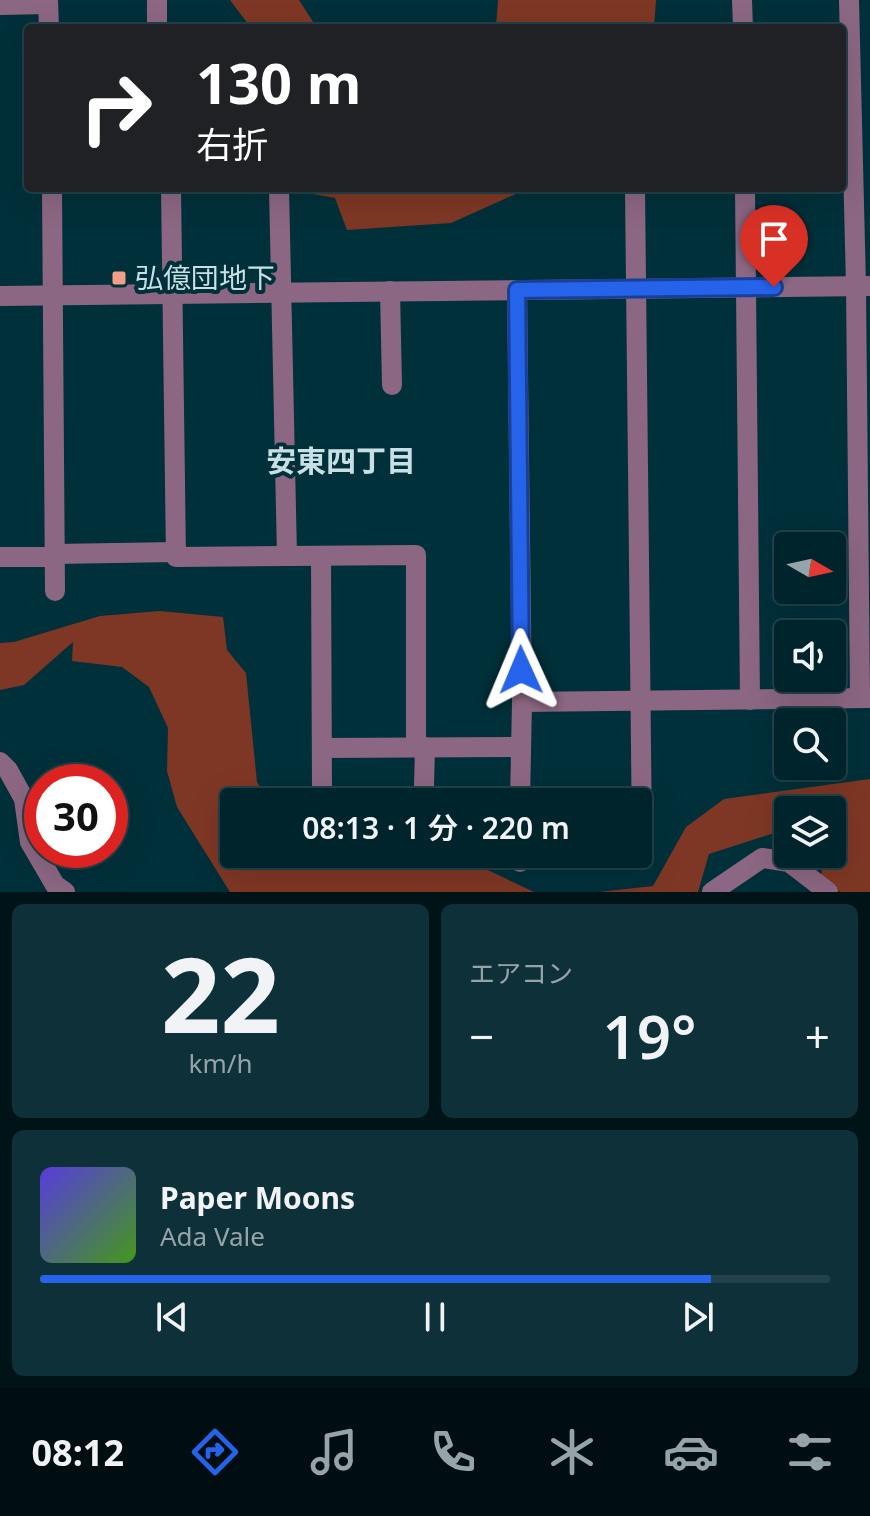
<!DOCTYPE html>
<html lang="ja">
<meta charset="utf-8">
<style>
body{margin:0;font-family:"Noto Sans","Noto Sans JP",sans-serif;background:#0e3038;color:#f1f3f6;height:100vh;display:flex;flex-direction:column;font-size:30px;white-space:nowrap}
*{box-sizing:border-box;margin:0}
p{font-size:26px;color:#95a4a9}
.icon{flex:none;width:44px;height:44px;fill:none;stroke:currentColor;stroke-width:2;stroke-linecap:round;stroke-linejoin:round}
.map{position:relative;height:892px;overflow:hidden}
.details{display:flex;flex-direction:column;gap:12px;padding:12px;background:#001418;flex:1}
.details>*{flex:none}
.hud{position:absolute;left:24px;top:24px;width:822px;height:168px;border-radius:8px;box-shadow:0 8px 32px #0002,0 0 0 2px #224148;background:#202124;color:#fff;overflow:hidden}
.needle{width:52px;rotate:99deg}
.buttons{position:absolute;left:774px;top:532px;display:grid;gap:16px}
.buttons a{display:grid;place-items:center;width:72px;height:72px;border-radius:8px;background:#00242c;box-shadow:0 8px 32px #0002,0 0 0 2px #224148;font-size:40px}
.speed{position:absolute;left:24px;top:764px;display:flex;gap:16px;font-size:40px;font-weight:700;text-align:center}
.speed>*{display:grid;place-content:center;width:104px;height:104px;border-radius:50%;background:#00242c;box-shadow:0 8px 32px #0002,0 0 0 2px #224148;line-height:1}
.speed .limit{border:12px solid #d22;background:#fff;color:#111}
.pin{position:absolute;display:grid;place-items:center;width:68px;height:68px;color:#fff;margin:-82px -34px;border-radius:50% 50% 50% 0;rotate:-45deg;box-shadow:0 0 8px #0007}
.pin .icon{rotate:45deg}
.me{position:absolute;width:88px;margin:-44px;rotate:359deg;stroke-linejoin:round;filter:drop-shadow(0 0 6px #0008)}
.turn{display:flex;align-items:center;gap:28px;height:168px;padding:0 40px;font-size:36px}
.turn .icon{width:104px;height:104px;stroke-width:2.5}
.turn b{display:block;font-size:56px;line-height:68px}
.big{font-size:60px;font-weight:600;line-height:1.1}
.details .card{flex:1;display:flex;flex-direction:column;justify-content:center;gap:12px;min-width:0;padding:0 28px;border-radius:12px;background:#0e3038}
.details .dial{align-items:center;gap:0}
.dial b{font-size:104px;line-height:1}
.song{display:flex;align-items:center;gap:24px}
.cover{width:96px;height:96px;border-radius:12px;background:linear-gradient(135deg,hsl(250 70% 55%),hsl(100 70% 35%))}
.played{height:8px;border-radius:4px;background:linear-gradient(90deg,#2563eb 85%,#224148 85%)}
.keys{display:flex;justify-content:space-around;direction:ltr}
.heat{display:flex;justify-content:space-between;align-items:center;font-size:44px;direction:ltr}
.details .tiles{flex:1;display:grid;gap:12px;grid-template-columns:1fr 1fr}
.card:last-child{grid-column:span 2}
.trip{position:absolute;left:220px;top:788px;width:432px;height:80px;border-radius:8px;background:#00242c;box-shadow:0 8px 32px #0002,0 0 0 2px #224148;font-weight:600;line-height:80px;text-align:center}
.menu{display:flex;height:128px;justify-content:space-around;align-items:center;background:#000e12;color:#95a4a9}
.menu .icon{width:56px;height:56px}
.menu .active{color:#2563eb}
.menu b{font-size:36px;color:#f1f3f6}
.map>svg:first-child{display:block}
.green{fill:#7e3724}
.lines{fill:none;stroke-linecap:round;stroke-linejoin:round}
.minor{stroke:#8c6783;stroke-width:20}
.route-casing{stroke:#184099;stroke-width:20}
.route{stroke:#2563eb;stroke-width:14}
.poi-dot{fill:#f49e87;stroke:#00303a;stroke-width:3}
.labels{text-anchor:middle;stroke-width:8;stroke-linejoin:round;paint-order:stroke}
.poi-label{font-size:28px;fill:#c8dfe5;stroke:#00303a;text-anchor:start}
.neighbourhood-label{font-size:30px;font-weight:bold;fill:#c8dfe5;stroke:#00303a}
</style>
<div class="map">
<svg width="870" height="892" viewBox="0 0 870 892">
<rect width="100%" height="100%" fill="#00303a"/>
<g class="green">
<polygon points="230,0 299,0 317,28 251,28"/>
<polygon points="498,0 656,0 654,28 496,28"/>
<polygon points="296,188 529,188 451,223 347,230 335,198 296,191"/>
<polygon points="160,611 223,617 227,650 246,673 257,782 270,802 234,802 234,854 454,854 534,892 230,892 177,807 167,771 168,728 149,687 122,667 72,661 73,642 24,685 0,690 0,643 14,642 100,616"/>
<polygon points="870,779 870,892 840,892 821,876 824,854 832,854 832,810 788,810 788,836 774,833 709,854 698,892 599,892 653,886 686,827 724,799"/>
</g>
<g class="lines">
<g class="minor">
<polyline points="48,0 49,28"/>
<polyline points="742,0 743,28"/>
<polyline points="849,0 856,286 860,698"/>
<polyline points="0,5 48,4"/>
<polyline points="157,28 157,0"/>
<polyline points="52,188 55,591"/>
<polyline points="171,188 176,557 416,555 416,747"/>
<polyline points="279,188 287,556"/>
<polyline points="635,188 642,840"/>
<polyline points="745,188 750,700"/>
<polyline points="517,290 522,702 870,698"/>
<polyline points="390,291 392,385"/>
<polyline points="0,296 870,286"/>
<polyline points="55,554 176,552"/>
<polyline points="321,556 322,790"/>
<polyline points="0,557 55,557"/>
<polyline points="322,748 521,747"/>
<polyline points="0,762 8,770 24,799 30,842 55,885 65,892"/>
<polyline points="424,786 425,747"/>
<polyline points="520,802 522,702"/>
<polyline points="520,862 520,854"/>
<polyline points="712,892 762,858 789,862 828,892"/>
</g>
</g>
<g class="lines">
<defs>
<polyline id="route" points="521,670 517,290 774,287"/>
</defs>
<use href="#route" class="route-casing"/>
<use href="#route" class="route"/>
</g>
<rect class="poi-dot" x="111" y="270" width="16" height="16" rx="4"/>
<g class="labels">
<g class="poi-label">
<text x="135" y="288">弘億団地下</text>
</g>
<g class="neighbourhood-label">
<text x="341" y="472">安東四丁目</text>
</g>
</g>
</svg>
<div class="buttons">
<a><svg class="needle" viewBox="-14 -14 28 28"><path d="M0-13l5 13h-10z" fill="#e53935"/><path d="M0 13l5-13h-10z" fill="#95a4a9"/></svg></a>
<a><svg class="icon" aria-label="sound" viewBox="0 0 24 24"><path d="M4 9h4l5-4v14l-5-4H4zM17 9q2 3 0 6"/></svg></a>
<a><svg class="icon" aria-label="search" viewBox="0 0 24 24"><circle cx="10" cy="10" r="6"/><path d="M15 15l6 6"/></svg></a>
<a><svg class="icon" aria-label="layers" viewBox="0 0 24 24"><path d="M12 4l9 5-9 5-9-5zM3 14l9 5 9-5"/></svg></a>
</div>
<div class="speed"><div class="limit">30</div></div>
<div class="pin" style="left:774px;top:287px;background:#d93025"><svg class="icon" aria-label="arrive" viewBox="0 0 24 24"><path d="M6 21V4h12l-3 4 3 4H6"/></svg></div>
<svg class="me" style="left:521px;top:670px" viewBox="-20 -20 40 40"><path d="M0-17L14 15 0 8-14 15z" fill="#2563eb" stroke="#fff" stroke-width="4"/></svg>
<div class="trip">08:13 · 1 分 · 220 m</div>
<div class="hud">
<div class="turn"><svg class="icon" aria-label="right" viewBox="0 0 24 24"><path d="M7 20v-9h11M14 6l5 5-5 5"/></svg><div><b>130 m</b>右折</div></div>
</div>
</div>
<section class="details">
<div class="tiles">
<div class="card dial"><b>22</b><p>km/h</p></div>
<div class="card"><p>エアコン</p>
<div class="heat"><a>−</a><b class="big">19°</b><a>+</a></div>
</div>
<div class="card">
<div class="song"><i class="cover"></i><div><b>Paper Moons</b><p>Ada Vale</p></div></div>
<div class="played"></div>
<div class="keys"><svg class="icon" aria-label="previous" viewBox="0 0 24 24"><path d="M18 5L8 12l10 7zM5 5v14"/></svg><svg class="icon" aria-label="pause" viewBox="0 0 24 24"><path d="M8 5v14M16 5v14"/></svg><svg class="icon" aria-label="next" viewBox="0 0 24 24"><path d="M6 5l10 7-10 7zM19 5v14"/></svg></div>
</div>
</div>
</section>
<nav class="menu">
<b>08:12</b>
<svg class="icon active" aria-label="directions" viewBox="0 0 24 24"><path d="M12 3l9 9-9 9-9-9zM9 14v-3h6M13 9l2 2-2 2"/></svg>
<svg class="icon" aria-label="music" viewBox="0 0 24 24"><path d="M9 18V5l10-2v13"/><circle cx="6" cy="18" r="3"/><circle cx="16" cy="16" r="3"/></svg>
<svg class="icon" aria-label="phone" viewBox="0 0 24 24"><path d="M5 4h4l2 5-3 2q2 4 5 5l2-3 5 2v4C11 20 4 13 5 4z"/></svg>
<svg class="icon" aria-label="climate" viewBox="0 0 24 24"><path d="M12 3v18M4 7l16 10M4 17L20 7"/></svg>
<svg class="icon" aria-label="car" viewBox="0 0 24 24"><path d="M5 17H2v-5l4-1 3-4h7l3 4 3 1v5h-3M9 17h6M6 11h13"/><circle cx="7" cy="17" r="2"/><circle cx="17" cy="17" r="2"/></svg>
<svg class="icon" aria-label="filters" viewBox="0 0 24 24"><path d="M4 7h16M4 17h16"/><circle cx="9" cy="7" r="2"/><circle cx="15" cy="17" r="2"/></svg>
</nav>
